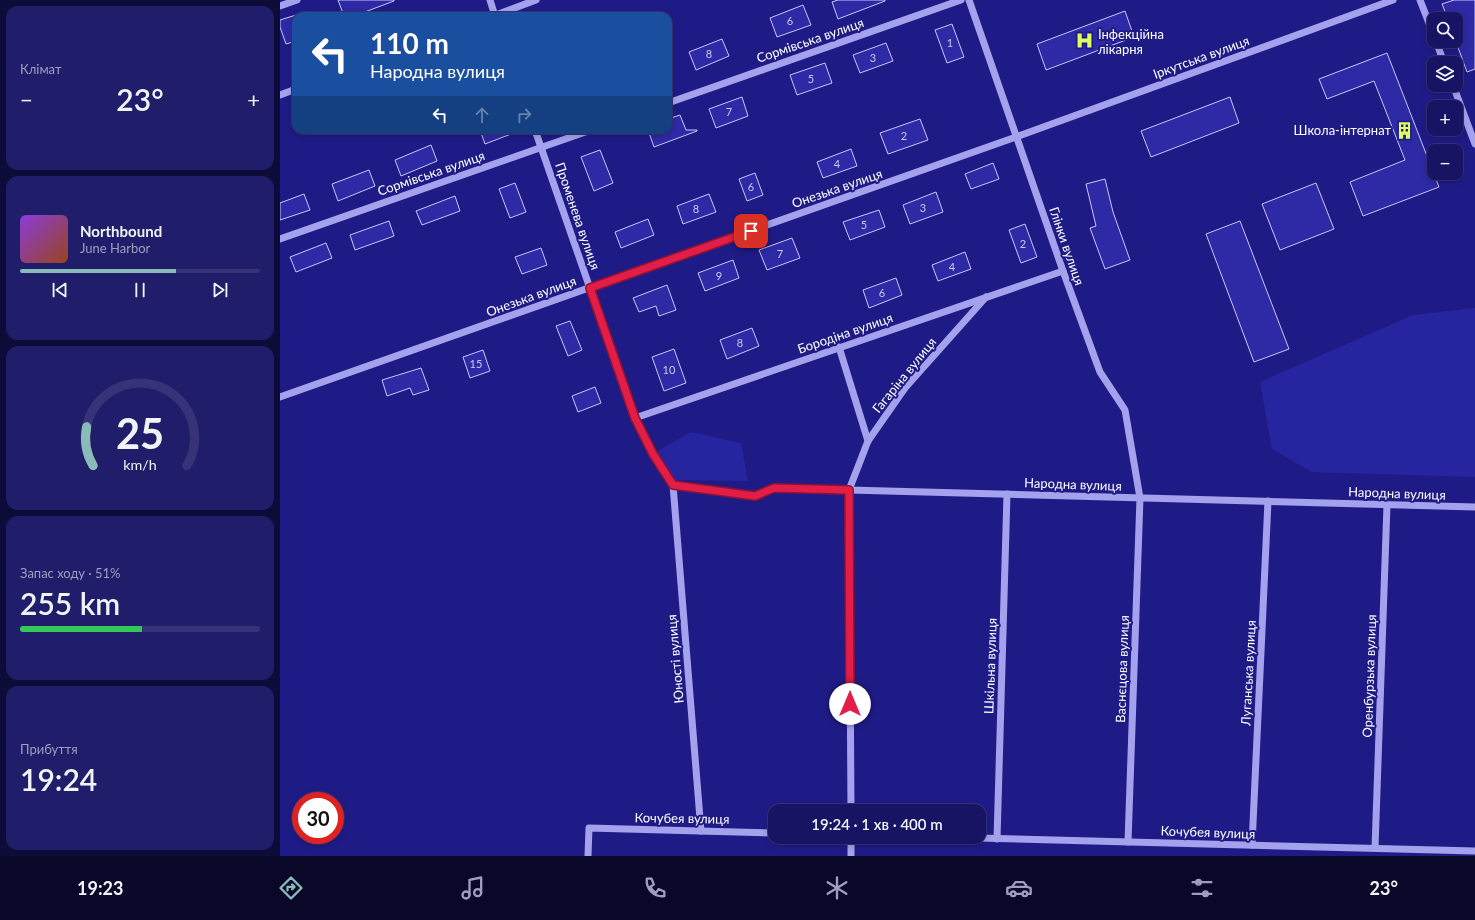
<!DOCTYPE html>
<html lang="uk">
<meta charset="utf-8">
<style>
body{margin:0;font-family:Lato,sans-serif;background:#201d6a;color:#f1f3f6;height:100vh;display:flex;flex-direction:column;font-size:15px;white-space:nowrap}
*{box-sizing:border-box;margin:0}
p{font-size:13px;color:#9e9ebf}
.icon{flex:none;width:22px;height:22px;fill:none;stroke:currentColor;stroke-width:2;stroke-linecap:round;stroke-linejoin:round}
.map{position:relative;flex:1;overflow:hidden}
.details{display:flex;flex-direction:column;gap:6px;padding:6px;background:#0d0b37;width:280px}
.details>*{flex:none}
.top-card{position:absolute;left:12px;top:12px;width:380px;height:122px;border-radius:12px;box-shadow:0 2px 6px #0003,0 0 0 1px #363378;background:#1a4fa0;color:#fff;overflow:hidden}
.tools{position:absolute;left:1147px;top:12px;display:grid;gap:8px}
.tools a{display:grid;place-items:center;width:36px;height:36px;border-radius:8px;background:#171464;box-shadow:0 2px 6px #0003,0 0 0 1px #363378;font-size:20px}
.speed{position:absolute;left:12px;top:792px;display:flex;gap:8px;font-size:20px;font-weight:700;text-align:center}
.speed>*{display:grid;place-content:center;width:52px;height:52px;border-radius:50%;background:#171464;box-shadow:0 2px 6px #0003,0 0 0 1px #363378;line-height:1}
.speed .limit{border:6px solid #d22;background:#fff;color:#111}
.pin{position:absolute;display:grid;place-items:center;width:34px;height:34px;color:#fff;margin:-17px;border-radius:8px;box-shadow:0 2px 6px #0006}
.me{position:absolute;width:44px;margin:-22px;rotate:0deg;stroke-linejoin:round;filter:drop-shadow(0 0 3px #0008)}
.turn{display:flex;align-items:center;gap:14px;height:84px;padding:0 12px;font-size:18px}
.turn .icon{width:52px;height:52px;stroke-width:2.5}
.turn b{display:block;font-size:28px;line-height:34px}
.lanes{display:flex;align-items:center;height:38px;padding:0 12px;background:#0003;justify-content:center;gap:20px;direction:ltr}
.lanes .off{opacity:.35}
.big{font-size:30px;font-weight:600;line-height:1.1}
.details .tile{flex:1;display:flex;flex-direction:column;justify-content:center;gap:6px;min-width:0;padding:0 14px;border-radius:12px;background:#201d6a}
.details .dial{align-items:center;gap:0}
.dial svg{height:104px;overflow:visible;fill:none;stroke:#363378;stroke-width:7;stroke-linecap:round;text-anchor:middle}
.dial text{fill:#f1f3f6;stroke:none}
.song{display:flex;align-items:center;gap:12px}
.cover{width:48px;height:48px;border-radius:6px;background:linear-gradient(135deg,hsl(270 70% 55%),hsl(20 70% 35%))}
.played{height:4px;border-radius:2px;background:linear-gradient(90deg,#8bbbb9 65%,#363378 65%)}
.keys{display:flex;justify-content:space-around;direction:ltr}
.heat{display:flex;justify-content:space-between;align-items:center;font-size:22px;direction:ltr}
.charge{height:6px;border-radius:3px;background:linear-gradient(90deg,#34c759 51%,#363378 0)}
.trip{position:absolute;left:488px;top:804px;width:218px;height:40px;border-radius:12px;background:#171464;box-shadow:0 2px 6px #0003,0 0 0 1px #363378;font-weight:600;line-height:40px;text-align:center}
.menu{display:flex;height:64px;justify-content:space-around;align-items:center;background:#090828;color:#9e9ebf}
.menu .icon{width:28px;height:28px}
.menu .selected{color:#8bbbb9}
.menu b{font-size:18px;color:#f1f3f6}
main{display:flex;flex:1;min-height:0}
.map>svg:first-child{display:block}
.green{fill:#27249f}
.building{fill:#2e29a4;stroke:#c8c7f9}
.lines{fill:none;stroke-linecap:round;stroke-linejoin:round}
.minor{stroke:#a4a2ec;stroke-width:7}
.route-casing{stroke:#92132f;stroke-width:10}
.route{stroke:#e11d48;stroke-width:7}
.labels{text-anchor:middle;stroke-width:4;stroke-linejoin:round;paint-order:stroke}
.number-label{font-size:11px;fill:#cbcae8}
.poi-label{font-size:13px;fill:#fff;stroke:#1f1b86;text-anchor:start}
.street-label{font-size:13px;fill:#fff;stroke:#1f1b86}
</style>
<main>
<section class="details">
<div class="tile"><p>Клімат</p>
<div class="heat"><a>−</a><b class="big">23°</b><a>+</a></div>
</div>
<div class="tile">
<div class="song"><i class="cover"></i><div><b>Northbound</b><p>June Harbor</p></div></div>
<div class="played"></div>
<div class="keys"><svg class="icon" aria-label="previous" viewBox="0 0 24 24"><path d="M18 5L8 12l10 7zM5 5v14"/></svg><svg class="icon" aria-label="pause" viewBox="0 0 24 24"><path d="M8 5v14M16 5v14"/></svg><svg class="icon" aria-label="next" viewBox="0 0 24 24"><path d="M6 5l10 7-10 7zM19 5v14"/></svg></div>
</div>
<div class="tile dial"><svg viewBox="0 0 100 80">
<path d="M14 69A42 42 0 1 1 86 69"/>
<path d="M14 69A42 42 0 0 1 9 39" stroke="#8bbbb9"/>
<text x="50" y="56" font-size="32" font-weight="700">25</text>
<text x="50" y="72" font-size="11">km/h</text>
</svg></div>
<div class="tile"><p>Запас ходу · 51%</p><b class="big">255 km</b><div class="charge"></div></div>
<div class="tile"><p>Прибуття</p><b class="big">19:24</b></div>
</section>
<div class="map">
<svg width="1195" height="856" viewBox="0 0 1195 856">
<rect width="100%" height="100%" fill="#1f1b86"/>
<g class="green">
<polygon points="1195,308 1195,477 1032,472 992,449 980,382 1133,315"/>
<polygon points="411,432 461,443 468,481 394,480 376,452"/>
</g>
<g class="building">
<polygon points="58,0 114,0 114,1 74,16 64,16"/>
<polygon points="558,0 605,0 605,1 558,19 552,2"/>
<polygon points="1174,0 1195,0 1195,69 1187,72 1176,42 1176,19 1168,19 1162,4"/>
<polygon points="523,5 531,25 497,37 490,18"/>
<polygon points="845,11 854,37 766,70 757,44"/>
<polygon points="16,15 16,41 6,44 0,27 0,20"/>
<polygon points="672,24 684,57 667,63 655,30"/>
<polygon points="442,39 449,56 416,70 409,52"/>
<polygon points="606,43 613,61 580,73 573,55"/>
<polygon points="1107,53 1159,187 1083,216 1070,182 1125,160 1094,81 1047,99 1039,79"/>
<polygon points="545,63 552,83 517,95 510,75"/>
<polygon points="462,97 468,116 436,128 429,109"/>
<polygon points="950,97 959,123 871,157 861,131"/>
<polygon points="400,115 406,130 417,130 417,131 374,147 368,130 388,130 388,119"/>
<polygon points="640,119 648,140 608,154 600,133"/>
<polygon points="200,130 239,130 239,131 205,144"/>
<polygon points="151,145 157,161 121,176 115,160"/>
<polygon points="571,149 577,166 543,178 537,162"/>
<polygon points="320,150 333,183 314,191 301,157"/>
<polygon points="713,163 719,179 691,189 685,174"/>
<polygon points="89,170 95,186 58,201 52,184"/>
<polygon points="475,173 483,195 467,201 459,179"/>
<polygon points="825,179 833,212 850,260 825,269 810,228 816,226 806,184"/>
<polygon points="235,183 246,212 230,218 219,189"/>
<polygon points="1036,183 1054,229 1000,250 982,204"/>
<polygon points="656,192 663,212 630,224 623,205"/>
<polygon points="24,194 30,210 0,220 0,203"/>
<polygon points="429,194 436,212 403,224 397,206"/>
<polygon points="175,196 180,211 142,225 136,211"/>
<polygon points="599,210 605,227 570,240 563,222"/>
<polygon points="368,219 374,235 341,248 335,232"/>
<polygon points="109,221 114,236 75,250 70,235"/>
<polygon points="960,221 1009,349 974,362 926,234"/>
<polygon points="745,224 757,257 741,263 729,230"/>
<polygon points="512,238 520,258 487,270 479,250"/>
<polygon points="46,243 52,258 16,272 10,257"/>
<polygon points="261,248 267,265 242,274 235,257"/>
<polygon points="685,252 691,269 658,281 652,265"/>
<polygon points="453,260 459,278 425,291 418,273"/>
<polygon points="616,278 622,295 589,308 583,290"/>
<polygon points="387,285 396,310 379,316 376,306 359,312 353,298"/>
<polygon points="290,321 302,350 288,356 276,326"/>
<polygon points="472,328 479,346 447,359 440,340"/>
<polygon points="394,349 406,383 384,391 372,357"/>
<polygon points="203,350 210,371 190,378 183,357"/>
<polygon points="141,368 149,390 133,395 130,388 107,396 102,380"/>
<polygon points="315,387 321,403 298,412 292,396"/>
</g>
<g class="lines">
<g class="minor">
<polyline points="210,0 215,16"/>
<polyline points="689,0 783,271 820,372 845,410 860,498 848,842"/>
<polyline points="1140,0 1154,36"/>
<polyline points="0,6 17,0"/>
<polyline points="213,16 256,0"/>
<polyline points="1156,41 1164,63"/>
<polyline points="1173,85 1195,144"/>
<polyline points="0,95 16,89"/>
<polyline points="388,103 681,0"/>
<polyline points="255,130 355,418 373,454 393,485"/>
<polyline points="0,239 311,130"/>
<polyline points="559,347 588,441"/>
<polyline points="0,397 736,137 1113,0"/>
<polyline points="355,418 783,271"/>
<polyline points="393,485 475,496 494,488 1195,507"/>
<polyline points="393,485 421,831"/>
<polyline points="571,811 569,490 588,441 625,388 706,297"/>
<polyline points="571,837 571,856"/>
<polyline points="659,837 1195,851"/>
<polyline points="717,839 727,494"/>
<polyline points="972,845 988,501"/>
<polyline points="1095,848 1107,505"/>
<polyline points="308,856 309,828 495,833"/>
</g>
</g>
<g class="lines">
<defs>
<polyline id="route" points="471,231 310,288 355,418 373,454 393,485 475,496 494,488 569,490 570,704"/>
</defs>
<use href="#route" class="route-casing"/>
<use href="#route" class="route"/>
</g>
<defs>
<symbol id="hospital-bare" viewBox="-9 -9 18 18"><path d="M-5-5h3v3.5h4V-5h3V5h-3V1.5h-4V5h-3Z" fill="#dffd5e" stroke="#1f1b86" stroke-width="2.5" paint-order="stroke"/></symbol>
<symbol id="building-bare" viewBox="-9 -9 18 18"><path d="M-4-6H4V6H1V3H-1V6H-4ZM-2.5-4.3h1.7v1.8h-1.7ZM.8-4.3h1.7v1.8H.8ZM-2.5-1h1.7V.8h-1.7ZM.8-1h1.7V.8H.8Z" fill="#dffd5e" stroke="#1f1b86" stroke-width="2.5" paint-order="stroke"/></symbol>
</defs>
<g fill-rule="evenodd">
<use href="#hospital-bare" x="792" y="28" width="25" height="25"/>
<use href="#building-bare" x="1112" y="118" width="25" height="25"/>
</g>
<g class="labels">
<g class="number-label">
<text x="510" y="25">6</text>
<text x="670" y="47">1</text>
<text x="429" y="58">8</text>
<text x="593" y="62">3</text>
<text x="531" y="83">5</text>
<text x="449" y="116">7</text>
<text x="624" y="140">2</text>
<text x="557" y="168">4</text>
<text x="471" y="191">6</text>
<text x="643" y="212">3</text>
<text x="416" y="213">8</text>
<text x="584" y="229">5</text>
<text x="743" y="248">2</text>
<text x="500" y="258">7</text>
<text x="672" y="271">4</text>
<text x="439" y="280">9</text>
<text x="602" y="297">6</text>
<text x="460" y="347">8</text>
<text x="196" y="368">15</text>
<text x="389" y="374">10</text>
</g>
<g class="poi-label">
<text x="818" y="39">Інфекційна<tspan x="818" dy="15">лікарня</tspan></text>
<text x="1111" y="135" text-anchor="end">Школа-інтернат</text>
</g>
<g class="street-label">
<text transform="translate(530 40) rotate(-19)" y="5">Сормівська вулиця</text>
<text transform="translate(921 57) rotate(-20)" y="5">Іркутська вулиця</text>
<text transform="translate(151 173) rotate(-19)" y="5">Сормівська вулиця</text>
<text transform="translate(557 188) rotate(-19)" y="5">Онезька вулиця</text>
<text transform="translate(298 216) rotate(71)" y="5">Променева вулиця</text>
<text transform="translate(787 246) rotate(71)" y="5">Глінки вулиця</text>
<text transform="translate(251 296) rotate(-20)" y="5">Онезька вулиця</text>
<text transform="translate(565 333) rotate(-19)" y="5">Бородіна вулиця</text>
<text transform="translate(624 375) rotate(-51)" y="5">Гагаріна вулиця</text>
<text transform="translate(793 484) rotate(2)" y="5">Народна вулиця</text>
<text transform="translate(1117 493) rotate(2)" y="5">Народна вулиця</text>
<text transform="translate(395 659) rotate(-95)" y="5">Юності вулиця</text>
<text transform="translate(710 666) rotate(-88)" y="5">Шкільна вулиця</text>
<text transform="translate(842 669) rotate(-88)" y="5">Васнєцова вулиця</text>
<text transform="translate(968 673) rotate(-87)" y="5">Луганська вулиця</text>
<text transform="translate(1089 676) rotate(-88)" y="5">Оренбурзька вулиця</text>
<text transform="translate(402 818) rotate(1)" y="5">Кочубея вулиця</text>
<text transform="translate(928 832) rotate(2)" y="5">Кочубея вулиця</text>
</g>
</g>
</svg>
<div class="tools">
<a><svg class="icon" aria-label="search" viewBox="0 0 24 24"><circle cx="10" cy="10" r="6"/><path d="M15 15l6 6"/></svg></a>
<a><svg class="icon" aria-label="layers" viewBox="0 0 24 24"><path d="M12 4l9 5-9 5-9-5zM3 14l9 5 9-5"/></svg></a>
<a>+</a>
<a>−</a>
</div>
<div class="speed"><div class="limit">30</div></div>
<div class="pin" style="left:471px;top:231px;background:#d93025"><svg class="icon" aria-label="arrive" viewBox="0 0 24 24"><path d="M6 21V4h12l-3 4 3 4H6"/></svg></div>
<svg class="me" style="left:570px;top:704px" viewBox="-20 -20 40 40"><circle r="19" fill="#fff"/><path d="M0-13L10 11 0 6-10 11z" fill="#e11d48"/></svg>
<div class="trip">19:24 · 1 хв · 400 m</div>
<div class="top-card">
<div class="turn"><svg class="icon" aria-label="left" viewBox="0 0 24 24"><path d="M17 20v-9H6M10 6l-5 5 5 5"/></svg><div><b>110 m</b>Народна вулиця</div></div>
<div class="lanes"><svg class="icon" aria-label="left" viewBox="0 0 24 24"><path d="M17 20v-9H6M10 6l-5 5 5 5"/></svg><svg class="icon off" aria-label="ahead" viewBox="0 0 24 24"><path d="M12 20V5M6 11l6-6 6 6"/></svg><svg class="icon off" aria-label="right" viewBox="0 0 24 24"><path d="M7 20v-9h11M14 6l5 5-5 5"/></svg></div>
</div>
</div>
</main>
<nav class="menu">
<b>19:23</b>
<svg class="icon selected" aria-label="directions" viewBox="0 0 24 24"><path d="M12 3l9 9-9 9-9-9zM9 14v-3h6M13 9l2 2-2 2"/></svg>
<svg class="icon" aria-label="music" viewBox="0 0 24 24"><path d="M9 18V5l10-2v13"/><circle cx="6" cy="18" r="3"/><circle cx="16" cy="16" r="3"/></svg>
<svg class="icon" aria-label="phone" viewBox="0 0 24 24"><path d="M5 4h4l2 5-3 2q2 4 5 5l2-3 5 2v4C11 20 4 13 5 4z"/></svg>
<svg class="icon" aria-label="climate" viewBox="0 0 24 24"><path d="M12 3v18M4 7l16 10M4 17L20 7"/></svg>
<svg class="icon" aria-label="car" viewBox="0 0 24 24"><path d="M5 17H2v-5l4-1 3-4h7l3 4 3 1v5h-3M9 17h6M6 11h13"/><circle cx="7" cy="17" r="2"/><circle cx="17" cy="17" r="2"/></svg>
<svg class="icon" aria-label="filters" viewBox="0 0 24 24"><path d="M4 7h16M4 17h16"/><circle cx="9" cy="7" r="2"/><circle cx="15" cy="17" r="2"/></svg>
<b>23°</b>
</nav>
